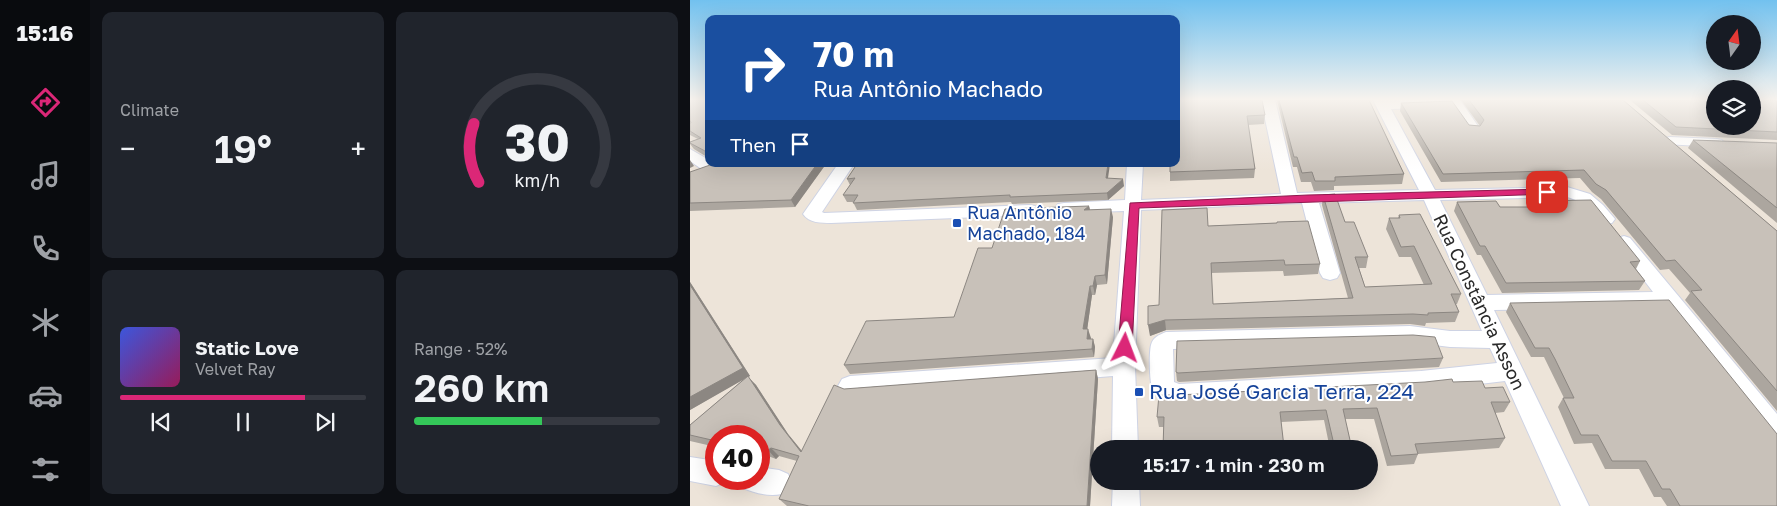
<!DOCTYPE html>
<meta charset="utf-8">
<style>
body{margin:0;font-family:"Golos Text",sans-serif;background:#20242c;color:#f1f3f6;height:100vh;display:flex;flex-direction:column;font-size:19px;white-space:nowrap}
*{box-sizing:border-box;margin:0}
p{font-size:16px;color:#9ea1a6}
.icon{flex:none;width:28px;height:28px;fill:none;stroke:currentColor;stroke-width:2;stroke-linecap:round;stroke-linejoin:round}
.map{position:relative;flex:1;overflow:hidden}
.drawer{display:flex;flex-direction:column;gap:12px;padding:12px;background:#0d0f14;width:600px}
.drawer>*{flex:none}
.hud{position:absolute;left:15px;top:15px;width:475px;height:152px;border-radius:10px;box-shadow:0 5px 20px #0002;background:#1a4fa0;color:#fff;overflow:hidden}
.needle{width:32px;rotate:14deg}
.buttons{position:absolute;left:1016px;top:15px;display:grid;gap:10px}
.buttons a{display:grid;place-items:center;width:55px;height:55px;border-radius:50%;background:#171b24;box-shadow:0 5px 20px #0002;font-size:25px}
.speed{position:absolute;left:15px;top:425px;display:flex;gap:10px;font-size:25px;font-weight:700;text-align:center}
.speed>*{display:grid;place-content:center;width:65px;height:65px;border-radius:50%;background:#171b24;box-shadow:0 5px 20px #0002;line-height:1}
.speed .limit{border:8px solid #d22;background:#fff;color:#111}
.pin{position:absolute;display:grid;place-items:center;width:42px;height:42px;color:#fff;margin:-21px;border-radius:10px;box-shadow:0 2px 8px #0006}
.me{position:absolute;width:55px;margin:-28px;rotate:3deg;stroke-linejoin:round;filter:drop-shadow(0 0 4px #0008)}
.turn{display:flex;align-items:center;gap:18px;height:105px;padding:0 25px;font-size:22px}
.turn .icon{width:65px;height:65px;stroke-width:2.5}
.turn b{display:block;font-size:35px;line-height:42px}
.then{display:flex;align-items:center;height:48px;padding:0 25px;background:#0003;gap:10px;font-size:19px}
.big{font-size:38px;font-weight:600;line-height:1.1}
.drawer .card{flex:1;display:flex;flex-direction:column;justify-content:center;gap:8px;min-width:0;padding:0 18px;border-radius:10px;background:#20242c}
.drawer .dial{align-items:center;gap:0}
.dial svg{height:130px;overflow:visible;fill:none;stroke:#363941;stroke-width:7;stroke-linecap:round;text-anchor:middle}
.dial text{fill:#f1f3f6;stroke:none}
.song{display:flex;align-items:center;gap:15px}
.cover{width:60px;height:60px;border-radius:8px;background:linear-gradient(135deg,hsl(230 70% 55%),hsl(330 70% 35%))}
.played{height:5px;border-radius:2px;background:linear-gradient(90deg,#db2777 75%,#363941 75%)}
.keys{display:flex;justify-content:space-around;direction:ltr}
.heat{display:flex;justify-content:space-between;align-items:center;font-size:28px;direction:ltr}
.charge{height:8px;border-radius:4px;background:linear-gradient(90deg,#34c759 52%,#363941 0)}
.drawer .tiles{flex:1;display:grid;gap:12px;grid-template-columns:repeat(2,1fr)}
.trip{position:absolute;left:400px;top:440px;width:288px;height:50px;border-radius:25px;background:#171b24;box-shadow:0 5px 20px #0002;font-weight:600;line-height:50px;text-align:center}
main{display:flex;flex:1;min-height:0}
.menu{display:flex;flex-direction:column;width:90px;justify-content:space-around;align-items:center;background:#090b0e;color:#9ea1a6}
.menu .icon{width:35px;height:35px}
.menu .current{color:#db2777}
.menu b{font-size:22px;color:#f1f3f6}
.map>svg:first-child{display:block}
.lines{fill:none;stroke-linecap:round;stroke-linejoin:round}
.minor-casing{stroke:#ced3e4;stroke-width:2}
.minor{fill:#fff;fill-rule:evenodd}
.wall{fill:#aca69f}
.shaded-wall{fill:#8c8782}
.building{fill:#c8c1b9;stroke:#8c8782}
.route{fill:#db2777;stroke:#8e194d}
.transit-dot{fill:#1a4fb4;stroke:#fff;stroke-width:2}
.labels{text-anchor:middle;stroke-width:4;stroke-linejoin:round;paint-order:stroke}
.transit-label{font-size:18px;fill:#164399;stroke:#fff;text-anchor:start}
.street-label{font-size:18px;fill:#292929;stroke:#fff}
.near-transit-label{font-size:21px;fill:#164399;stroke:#fff;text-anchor:start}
</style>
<main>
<nav class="menu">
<b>15:16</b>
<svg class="icon current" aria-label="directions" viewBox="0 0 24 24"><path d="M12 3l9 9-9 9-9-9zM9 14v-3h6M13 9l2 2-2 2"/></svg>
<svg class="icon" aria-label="music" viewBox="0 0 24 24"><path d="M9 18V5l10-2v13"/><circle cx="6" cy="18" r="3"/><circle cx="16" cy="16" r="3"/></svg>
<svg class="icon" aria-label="phone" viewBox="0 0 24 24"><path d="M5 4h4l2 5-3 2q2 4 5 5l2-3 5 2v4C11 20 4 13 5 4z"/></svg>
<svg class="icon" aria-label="climate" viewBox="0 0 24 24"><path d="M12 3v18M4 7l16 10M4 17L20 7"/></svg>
<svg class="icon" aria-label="car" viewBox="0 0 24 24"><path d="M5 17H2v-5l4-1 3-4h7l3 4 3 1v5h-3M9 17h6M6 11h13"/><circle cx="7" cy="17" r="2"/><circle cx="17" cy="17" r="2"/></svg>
<svg class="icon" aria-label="filters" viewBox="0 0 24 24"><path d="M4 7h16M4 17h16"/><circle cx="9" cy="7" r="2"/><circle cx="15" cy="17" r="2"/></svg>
</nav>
<section class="drawer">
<div class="tiles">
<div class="card"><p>Climate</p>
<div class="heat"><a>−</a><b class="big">19°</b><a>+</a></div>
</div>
<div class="card dial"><svg viewBox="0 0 100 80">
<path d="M14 69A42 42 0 1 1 86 69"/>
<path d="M14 69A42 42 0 0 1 11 33" stroke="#db2777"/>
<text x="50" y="56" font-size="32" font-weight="700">30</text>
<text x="50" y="72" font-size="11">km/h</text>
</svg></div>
<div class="card">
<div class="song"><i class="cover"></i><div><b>Static Love</b><p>Velvet Ray</p></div></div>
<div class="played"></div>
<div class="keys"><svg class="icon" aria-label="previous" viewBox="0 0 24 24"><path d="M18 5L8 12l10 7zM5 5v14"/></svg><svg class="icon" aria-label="pause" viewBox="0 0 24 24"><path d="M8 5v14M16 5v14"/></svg><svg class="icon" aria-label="next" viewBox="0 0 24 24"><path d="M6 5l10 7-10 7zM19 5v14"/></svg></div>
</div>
<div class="card"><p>Range · 52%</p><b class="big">260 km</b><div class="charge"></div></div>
</div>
</section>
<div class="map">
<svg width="1087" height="506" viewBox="0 0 1087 506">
<rect width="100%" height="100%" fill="#ede4d9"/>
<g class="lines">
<defs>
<g id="minor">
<path d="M 571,100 L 585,100 L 607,193 L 729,190 L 683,100 L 770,100 L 790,129 L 788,132 L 778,132 L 761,107 L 701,109 L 745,190 L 877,187 L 900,194 L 913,205 L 925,219 L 922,223 C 918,224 914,225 910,223 C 897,215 897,202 877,197 L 750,200 L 797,295 L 963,292 L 925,242 L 928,238 L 934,236 L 940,238 L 1087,414 L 1087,444 L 1078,441 L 974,307 L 804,310 L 899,506 L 871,506 L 815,381 L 731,391 L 489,404 C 480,402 469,400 464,393 C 459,386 459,353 461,345 C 463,337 469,335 476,332 L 720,326 L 760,331 L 792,331 L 734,200 L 629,203 L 650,273 L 647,278 L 640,280 L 633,278 L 630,273 L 612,203 L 451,210 L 445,366 L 448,449 L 422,449 L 423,376 L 160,396 L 152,393 L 148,386 L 152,379 L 160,376 L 423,358 L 434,211 L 374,213 L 368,212 L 365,208 L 368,204 L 374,203 L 435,200 L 437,164 L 453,164 L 451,200 L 591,194 ZM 720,342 L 760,347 L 800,348 L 807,363 L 731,371 L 489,384 L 484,382 L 483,349 Z"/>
<polygon points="980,137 1027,139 1032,140 1034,143 1032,146 1027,147 975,144 973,141 975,138"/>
<polygon points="0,149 19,160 19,164 25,164 27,167 25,170 13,170 0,161"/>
<path d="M 148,164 L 164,164 L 132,212 L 134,213 L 339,205 L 345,206 L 348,210 L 345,214 L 339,215 L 141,223 C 131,223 119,223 113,214 Z"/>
<polygon points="0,457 26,461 26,479 37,479 35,482 26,486 0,481"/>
<path d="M 69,467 L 89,470 L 98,474 L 102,483 L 98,492 C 84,498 67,494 53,488 L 49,479 L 69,479 Z"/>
<polygon points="423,481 449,481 450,506 422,506"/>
</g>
</defs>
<use href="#minor" class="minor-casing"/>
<use href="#minor" class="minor"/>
</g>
<g class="wall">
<polygon points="19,100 19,159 17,157 4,149 0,144 0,142 8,139 0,135 0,123 1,123"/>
<polygon points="486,100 575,115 574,124 558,125 565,169 564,178 480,181 480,172"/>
<polygon points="587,100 679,100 714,174 712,184 644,186 644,190 624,191 621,182 611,182 607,167 603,167"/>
<polygon points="771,100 933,100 1087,231 1087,411 995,300 1000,293 979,269 970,270 911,199 902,192 890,178 751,182 710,111 711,103 779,125 790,126"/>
<polygon points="940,100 1087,100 1087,140 982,135"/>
<polygon points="1003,140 1087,143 1087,223 998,148"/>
<polygon points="136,164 105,207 0,211 0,172"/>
<polygon points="167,164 418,179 434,186 418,200 322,204 321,202 167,210 163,202 157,202 153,195 160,185 157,179"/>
<polygon points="633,195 655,222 678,257 676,268 669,268 675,287 734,285 721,257 709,257 696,229 699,218 708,218 709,215 771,294 767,304 766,304 769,312 765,322 736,323 735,326 720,324 476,330 460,336 469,305 518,226 587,223 630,264 628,274 594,276 593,271 521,273 523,304 658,298 632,205"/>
<polygon points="843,201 950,261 946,269 955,281 949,290 812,293 791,255 787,255 764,211 767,202 810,207 841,207"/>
<polygon points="399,206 400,210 423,217 417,284 407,285 405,295 402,295 397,329 400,339 403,339 405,347 404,357 160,374 154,365 264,317 302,248"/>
<polygon points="0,282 60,376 58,377 66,385 98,434 112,451 154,389 406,370 408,379 400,506 97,506 89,499 107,461 89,456 86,459 78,456 74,460 69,459 69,436 26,436 26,447 0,441 0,425 55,378 0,410"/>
<polygon points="820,303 1086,434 1087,506 977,506 971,497 964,497 949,469 915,469 902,443 884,444 868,407 873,398 874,398 854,357 841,357 816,312"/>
<polygon points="753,358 749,367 489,382 487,381 486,372"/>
<polygon points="763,382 795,388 820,402 814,412 805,413 815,438 809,448 728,454 724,464 697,466 684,419 655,419 662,449 640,449 634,420 591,422 594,449 473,449 474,427 469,427 467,417 488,395"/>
</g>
<g class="shaded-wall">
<polygon points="0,160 4,166 0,168"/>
<polygon points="127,164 136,164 105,207 101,200"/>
<polygon points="418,164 420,164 417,185 416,178"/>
<polygon points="433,179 434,186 418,200 417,193"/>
<polygon points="399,206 401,214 394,210"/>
<polygon points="421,209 423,217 417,284 415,275"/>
<polygon points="405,276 407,285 405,295 403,286"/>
<polygon points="0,282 60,376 58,377 66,385 98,434 119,460 111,452 90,425 58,377 0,410"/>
<polygon points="400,286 402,295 396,338 393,329"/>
<polygon points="475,320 476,330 460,336 458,325"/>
<polygon points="398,329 401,338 399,348 397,339"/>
<polygon points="403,339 405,347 404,357 402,349"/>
<polygon points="406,370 408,379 400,506 397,506"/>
<polygon points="69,448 78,456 74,460 69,455"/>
<polygon points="81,448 89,456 86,459 78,450"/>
</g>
<g class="building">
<polygon points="0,100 19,100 19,155 16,155 15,151 0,143 0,142 11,138 0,131 0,123 1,123 0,120"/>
<polygon points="486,100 572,100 575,115 557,116 565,169 480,172 480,164 486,164"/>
<polygon points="589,100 679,100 714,174 645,177 645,181 625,181 622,172 612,173 607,157 604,157"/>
<polygon points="779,100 933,100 1087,231 1087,391 1001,291 1012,290 985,260 976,261 916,190 906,184 894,170 753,174 711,103 762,101 779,125 790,126 794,120"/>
<polygon points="953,100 1025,100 1025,126 1062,126 1062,100 1087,100 1087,132 986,127"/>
<polygon points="1003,140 1087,143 1087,208"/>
<polygon points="23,164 127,164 101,200 0,203 0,172"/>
<polygon points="167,164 418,164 416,178 433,179 417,193 320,197 320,195 163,203 168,195 153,195 165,178 157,179"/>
<polygon points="645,194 655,222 664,222 678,257 665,257 675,287 742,284 724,246 711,247 699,218 710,218 709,215 730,214 771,294 761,294 769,312 738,313 738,315 723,314 475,320 458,325 458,306 469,305 472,210 517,208 518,226 587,223 587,222 618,221 630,264 595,265 594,260 521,263 523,304 663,298 633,195"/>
<polygon points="901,200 950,261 940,262 955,281 816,283 795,246 790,246 767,202 806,201 810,207 847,207 843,201"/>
<polygon points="399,206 394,210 421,209 415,275 405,276 403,286 400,286 393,329 398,329 397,339 403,339 402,349 154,365 176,321 264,317 288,248 302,248 315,209"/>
<polygon points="0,285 53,368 0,397"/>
<polygon points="979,300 1087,434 1087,506 990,506 980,489 972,489 956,461 922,461 908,435 891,435 873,398 884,398 865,359 859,348 845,348 820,303"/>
<polygon points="723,335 745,337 753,358 488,373 486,372 487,341"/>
<polygon points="406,370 397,506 119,506 89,499 109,456 81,448 78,450 69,448 69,436 26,436 26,441 0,435 0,425 58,376 90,425 111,452 144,385 154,389"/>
<polygon points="762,379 763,382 792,381 795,388 813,387 820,402 801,402 815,438 725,444 728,454 701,456 687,408 653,409 662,449 645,449 636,410 590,412 594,447 562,449 536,449 536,443 473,448 474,417 467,417 469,395 488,395 735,382"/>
</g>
<linearGradient id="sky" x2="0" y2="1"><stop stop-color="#72c1ef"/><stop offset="0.58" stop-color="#f7f3ee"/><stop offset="1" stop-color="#f7f3ee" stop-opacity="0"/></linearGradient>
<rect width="1087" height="171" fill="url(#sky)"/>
<polygon class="route" points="857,189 862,192 861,194 449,208 442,348 440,352 435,353 430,352 428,348 440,203 618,195"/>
<g class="transit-dot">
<rect x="262" y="218" width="10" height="10" rx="2.5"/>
<rect x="444" y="387" width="10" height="10" rx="2.5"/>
</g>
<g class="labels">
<g class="transit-label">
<text x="277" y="219">Rua Antônio<tspan x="277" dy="21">Machado, 184</tspan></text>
</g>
<g class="street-label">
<text transform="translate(789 302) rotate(65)" y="6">Rua Constância Asson</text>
</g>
<g class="near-transit-label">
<text x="459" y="399">Rua José Garcia Terra, 224</text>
</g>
</g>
</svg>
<div class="buttons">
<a><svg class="needle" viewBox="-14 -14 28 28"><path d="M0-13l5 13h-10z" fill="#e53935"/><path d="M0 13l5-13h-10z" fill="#9ea1a6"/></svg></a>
<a><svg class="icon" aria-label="layers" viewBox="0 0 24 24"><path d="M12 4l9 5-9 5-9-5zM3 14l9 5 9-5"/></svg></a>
</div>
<div class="speed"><div class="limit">40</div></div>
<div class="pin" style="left:857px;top:192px;background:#d93025"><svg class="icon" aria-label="arrive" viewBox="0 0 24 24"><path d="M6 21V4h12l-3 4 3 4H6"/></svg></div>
<svg class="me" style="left:435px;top:348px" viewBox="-20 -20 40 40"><path d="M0-17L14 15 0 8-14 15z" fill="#db2777" stroke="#fff" stroke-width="4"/></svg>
<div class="trip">15:17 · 1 min · 230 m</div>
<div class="hud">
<div class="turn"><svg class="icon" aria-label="right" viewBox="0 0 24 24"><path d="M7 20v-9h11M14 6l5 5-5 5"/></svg><div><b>70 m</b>Rua Antônio Machado</div></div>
<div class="then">Then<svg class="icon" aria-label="arrive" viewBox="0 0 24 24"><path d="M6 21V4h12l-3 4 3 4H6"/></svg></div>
</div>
</div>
</main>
